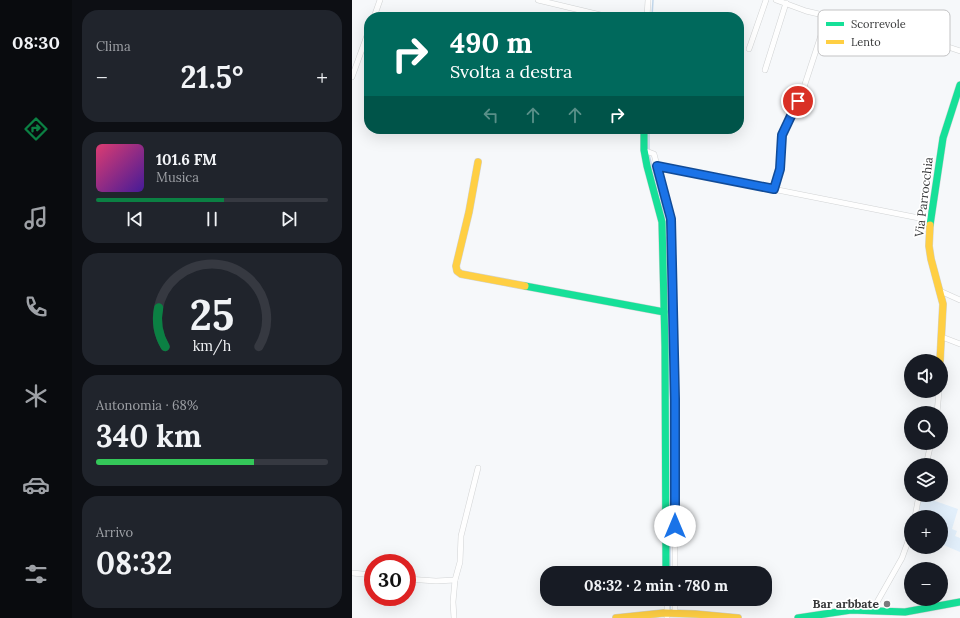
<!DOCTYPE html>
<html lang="it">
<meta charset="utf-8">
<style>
body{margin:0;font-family:Lora,serif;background:#20242c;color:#f1f3f6;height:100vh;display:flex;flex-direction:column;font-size:15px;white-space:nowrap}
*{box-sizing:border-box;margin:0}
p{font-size:13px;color:#9ea1a6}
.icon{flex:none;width:22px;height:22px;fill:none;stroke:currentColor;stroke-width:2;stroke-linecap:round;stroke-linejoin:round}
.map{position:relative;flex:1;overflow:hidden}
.sheet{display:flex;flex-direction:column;gap:10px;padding:10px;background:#0d0f14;width:280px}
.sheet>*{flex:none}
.hud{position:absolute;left:12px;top:12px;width:380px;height:122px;border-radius:16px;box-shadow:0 4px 16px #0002;background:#00695c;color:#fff;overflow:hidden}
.controls{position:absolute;left:552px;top:354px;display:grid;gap:8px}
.controls a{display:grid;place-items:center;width:44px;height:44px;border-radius:50%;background:#171b24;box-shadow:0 4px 16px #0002;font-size:20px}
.speed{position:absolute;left:12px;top:554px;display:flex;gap:8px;font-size:20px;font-weight:700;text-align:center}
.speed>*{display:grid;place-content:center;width:52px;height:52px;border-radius:50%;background:#171b24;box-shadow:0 4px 16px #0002;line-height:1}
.speed .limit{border:6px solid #d22;background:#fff;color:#111}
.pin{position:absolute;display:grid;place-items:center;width:34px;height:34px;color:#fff;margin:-17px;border:2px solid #fff;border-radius:50%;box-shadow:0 1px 4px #0007}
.me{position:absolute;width:44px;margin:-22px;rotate:0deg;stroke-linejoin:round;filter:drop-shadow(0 0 3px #0008)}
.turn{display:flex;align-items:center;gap:14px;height:84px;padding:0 20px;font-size:18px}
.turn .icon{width:52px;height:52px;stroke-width:2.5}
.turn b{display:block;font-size:28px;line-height:34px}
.lanes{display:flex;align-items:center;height:38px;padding:0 20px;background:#0003;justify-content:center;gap:20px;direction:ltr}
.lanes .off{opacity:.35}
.big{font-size:30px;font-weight:800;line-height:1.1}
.sheet .card{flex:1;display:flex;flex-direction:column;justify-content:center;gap:6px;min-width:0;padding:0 14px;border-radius:16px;background:#20242c}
.sheet .dial{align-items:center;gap:0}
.dial svg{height:104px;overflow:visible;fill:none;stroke:#363941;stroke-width:7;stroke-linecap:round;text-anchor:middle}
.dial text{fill:#f1f3f6;stroke:none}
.song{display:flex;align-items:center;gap:12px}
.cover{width:48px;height:48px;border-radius:6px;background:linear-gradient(135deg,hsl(340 70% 55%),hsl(260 70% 35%))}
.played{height:4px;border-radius:2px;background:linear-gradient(90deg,#0b8043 55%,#363941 55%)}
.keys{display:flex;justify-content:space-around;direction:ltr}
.heat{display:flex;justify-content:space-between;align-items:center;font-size:22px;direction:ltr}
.charge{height:6px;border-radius:3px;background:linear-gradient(90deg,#34c759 68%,#363941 0)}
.trip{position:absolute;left:188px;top:566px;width:232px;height:40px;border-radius:16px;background:#171b24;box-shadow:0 4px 16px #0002;font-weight:800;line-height:40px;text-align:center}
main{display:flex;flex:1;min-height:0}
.tabs{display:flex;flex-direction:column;width:72px;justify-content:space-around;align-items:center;background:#090b0e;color:#9ea1a6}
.tabs .icon{width:28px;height:28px}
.tabs .selected{color:#0b8043}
.tabs b{font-size:18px;color:#f1f3f6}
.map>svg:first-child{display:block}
.green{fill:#e2effb}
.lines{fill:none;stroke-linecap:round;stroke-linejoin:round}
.stream{stroke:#c2d7eb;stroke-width:1.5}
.street-casing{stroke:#d1d3d4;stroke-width:6}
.fast-casing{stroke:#d1d3d4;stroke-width:8}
.slow-casing{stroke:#d1d3d4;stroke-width:8}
.street{stroke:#fefefe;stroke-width:5}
.fast{stroke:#16e098;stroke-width:7}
.slow{stroke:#ffcf43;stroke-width:7}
.route-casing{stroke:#114b97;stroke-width:10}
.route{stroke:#1a73e8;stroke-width:7}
.poi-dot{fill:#7a7b7d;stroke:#fff;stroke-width:1.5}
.labels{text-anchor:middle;stroke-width:3.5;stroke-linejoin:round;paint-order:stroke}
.street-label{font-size:12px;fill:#373839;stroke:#fff}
.poi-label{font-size:12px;font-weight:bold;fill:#373839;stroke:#fff;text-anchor:end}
.key{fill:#fff;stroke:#c3c3c4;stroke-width:1}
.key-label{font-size:11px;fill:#373839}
</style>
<main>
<nav class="tabs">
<b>08:30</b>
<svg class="icon selected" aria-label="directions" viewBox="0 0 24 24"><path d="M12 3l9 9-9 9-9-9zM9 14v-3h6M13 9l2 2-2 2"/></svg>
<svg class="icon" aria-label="music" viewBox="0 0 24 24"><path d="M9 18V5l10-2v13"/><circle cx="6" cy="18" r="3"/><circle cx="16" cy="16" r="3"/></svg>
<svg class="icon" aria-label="phone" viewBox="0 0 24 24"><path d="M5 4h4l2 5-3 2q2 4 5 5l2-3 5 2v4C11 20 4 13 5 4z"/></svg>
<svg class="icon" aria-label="climate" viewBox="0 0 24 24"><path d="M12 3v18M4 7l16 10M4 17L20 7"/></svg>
<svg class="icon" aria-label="car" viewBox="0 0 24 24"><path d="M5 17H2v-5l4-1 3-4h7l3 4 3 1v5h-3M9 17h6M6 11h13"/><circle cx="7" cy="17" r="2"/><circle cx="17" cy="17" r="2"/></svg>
<svg class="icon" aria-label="filters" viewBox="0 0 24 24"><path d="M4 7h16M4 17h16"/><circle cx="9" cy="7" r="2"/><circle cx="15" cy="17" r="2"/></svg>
</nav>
<section class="sheet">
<div class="card"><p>Clima</p>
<div class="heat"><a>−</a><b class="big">21.5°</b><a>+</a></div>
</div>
<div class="card">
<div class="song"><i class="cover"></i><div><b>101.6 FM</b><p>Musica</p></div></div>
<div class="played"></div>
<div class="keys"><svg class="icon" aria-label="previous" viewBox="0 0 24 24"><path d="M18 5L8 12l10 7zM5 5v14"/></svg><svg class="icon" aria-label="pause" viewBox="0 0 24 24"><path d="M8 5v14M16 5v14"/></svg><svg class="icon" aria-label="next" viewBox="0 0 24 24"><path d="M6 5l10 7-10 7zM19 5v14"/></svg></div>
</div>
<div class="card dial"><svg viewBox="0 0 100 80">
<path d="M14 69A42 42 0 1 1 86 69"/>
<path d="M14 69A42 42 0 0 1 9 39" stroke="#0b8043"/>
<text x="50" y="56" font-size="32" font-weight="700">25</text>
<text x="50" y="72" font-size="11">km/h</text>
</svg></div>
<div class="card"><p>Autonomia · 68%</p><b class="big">340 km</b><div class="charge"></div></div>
<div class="card"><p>Arrivo</p><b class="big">08:32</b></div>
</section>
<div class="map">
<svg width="608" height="618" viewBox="0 0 608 618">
<rect width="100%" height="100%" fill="#f6f8fa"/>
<polygon class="green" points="569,496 606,509 600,529 605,531 603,536 608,538 608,552 589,544 589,517 569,517 569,514 567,513"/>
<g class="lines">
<g class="stream">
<polyline points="300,17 301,0"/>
<polyline points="297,151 297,129"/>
<polyline points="297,155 310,204 312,217"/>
<polyline points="314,237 318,400 318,573"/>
<polyline points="318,599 318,609"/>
</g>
<defs>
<g id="street">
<polyline points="186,0 257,17"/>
<polyline points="424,0 454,11 471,15 488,14 509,15 521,18 572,39 608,51"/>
<polyline points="22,17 28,0"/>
<polyline points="295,17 296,0"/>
<polyline points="397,49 414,0"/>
<polyline points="413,70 434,3"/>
<polyline points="0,77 17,30"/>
<polyline points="294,151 302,154 319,219 323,399 323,573"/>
<polyline points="305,166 577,220"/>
<polyline points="422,189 428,169 430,135 451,90 476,14"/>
<polyline points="588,291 608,300"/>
<polyline points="590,337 608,344"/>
<polyline points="585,413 587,391"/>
<polyline points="574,465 579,443"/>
<polyline points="563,517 567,495"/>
<polyline points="0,573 21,575"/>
<polyline points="55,579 84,581 103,580"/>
<polyline points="315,599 315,618"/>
<polyline points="520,611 550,558 559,533"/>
<polyline points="323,613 323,599"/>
<polyline points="102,618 101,602 103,580 108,562 109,536 126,468"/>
</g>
<g id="fast">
<polyline points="292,129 292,150 295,166 310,222 313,347 314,573"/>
<polyline points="578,225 591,138 608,85"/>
<polyline points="173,286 312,312"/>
<polyline points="446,618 499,610 553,612 608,602"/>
</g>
<g id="slow">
<polyline points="126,162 117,212 104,266 105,271 109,274 173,286"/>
<polyline points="578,225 577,246 579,259 591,304 588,361"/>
<polyline points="264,618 312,613 343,614 386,618"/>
</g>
</defs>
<use href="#street" class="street-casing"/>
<use href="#fast" class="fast-casing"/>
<use href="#slow" class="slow-casing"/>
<use href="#street" class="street"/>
<use href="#fast" class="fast"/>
<use href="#slow" class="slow"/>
</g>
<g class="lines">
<defs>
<polyline id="route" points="323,526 323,399 319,219 305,166 422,189 428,169 430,135 446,101"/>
</defs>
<use href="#route" class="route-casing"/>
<use href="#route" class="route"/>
</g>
<circle class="poi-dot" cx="535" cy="604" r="4"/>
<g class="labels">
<g class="street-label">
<text transform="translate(572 197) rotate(-83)" y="4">Via Parrocchia</text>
</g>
<g class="poi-label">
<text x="527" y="608">Bar arbbate</text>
</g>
</g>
<rect x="466" y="10" width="132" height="46" rx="6" class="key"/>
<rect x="474" y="22" width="18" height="4" fill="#16e098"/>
<rect x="474" y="40" width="18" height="4" fill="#ffcf43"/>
<g class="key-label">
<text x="499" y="28">Scorrevole</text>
<text x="499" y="46">Lento</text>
</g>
</svg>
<div class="controls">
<a><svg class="icon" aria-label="sound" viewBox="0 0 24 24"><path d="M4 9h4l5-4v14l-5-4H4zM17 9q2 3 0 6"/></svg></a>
<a><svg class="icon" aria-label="search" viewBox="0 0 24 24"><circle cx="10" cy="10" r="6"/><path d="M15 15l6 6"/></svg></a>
<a><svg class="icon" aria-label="layers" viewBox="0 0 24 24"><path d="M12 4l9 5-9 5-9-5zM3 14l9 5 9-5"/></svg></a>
<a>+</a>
<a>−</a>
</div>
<div class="speed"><div class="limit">30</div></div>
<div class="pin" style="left:446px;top:101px;background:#d93025"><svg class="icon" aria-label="arrive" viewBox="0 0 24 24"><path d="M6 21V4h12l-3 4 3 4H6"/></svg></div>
<svg class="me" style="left:323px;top:526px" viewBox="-20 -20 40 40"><circle r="19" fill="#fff"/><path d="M0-13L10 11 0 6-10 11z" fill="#1a73e8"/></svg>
<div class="trip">08:32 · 2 min · 780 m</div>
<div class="hud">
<div class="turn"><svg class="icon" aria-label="right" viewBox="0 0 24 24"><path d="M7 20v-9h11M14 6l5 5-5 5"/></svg><div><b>490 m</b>Svolta a destra</div></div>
<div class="lanes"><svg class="icon off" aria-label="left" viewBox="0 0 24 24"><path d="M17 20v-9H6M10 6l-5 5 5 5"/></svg><svg class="icon off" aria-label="ahead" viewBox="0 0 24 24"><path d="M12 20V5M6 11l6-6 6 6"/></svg><svg class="icon off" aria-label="ahead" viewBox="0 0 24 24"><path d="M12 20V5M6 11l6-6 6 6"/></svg><svg class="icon" aria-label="right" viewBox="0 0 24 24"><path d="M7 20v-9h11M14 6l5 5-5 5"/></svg></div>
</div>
</div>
</main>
